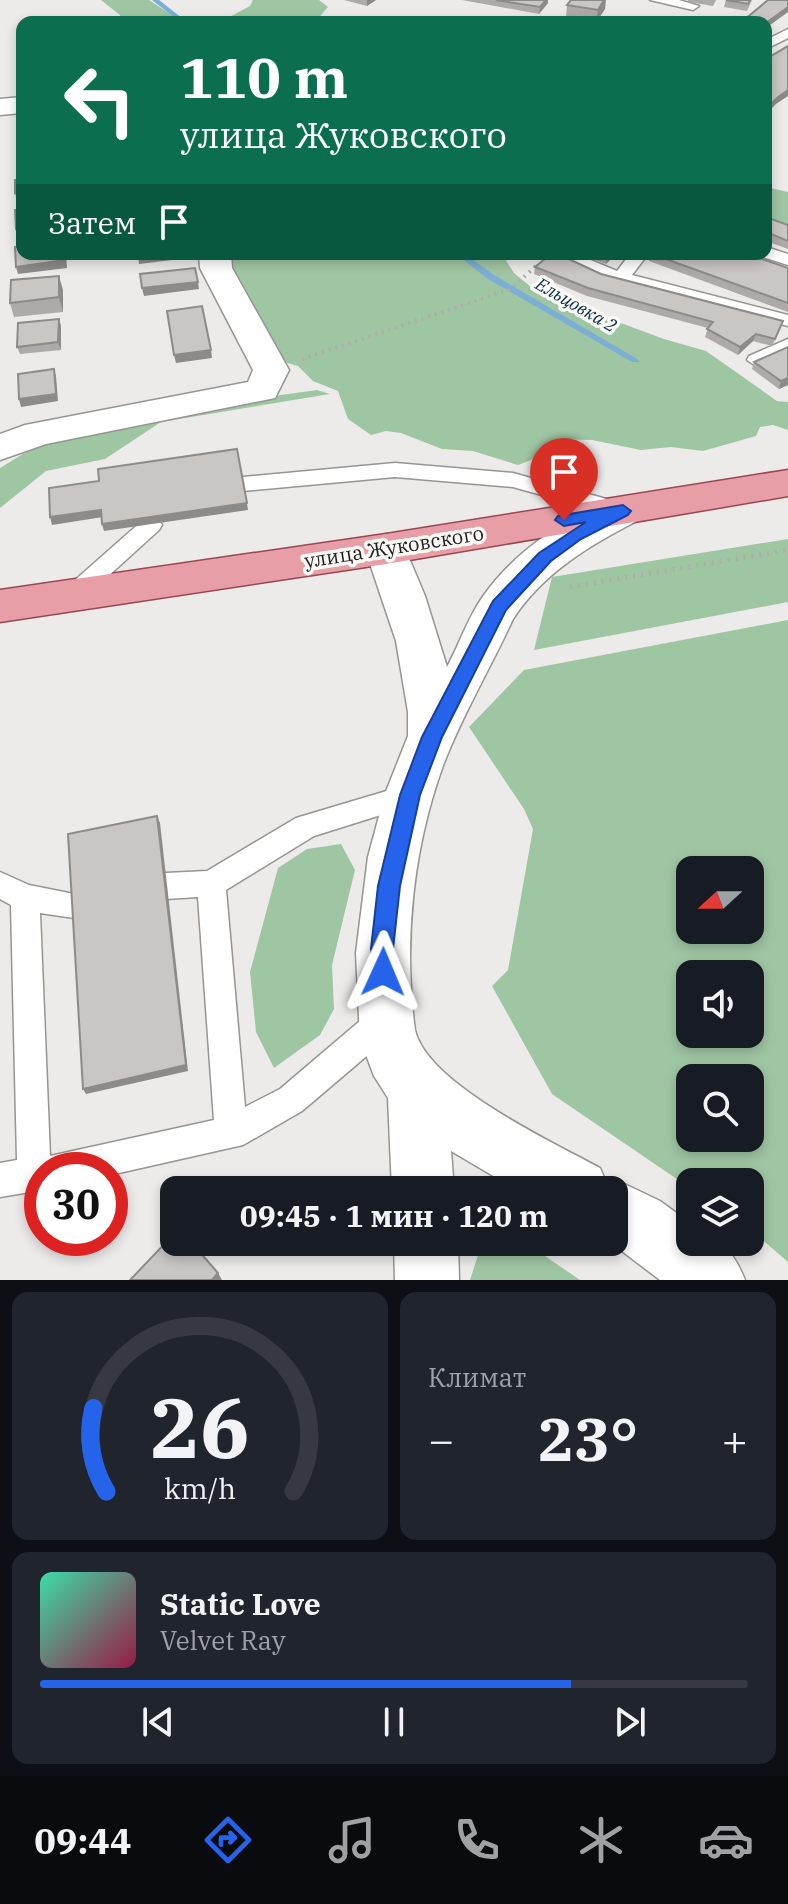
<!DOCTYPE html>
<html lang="ru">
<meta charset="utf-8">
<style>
body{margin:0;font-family:"IBM Plex Serif",serif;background:#20242c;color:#f1f3f6;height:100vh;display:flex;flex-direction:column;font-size:30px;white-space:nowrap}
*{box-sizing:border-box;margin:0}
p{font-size:26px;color:#9ea1a6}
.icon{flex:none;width:44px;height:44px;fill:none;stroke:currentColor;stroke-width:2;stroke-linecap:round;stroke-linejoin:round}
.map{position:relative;height:1280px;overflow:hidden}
.drawer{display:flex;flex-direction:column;gap:12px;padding:12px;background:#0d0f14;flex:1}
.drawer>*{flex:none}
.hud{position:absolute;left:16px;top:16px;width:756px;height:244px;border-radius:16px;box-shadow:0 4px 12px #0003;background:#0b6e4f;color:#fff;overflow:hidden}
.needle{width:52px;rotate:249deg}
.buttons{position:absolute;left:676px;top:856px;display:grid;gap:16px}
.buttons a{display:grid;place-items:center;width:88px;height:88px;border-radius:16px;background:#171b24;box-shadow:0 4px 12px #0003;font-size:40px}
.speed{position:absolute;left:24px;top:1152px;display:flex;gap:16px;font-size:40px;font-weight:700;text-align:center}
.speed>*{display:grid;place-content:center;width:104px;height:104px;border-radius:50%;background:#171b24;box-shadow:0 4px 12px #0003;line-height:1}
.speed .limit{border:12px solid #d22;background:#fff;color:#111}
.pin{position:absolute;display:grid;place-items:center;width:68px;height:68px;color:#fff;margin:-82px -34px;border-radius:50% 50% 50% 0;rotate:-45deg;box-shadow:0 0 8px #0007}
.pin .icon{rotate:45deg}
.me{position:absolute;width:88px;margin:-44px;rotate:1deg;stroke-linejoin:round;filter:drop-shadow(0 0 6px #0008)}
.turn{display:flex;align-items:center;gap:28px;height:168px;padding:0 32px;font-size:36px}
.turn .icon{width:104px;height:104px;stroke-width:2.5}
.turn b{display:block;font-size:56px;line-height:68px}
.then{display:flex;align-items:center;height:76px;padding:0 32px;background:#0003;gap:16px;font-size:30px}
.big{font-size:60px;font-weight:700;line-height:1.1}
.drawer .tile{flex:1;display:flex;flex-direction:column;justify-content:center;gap:12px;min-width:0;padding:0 28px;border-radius:16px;background:#20242c}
.drawer .dial{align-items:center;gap:0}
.dial svg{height:208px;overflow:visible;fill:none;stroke:#363941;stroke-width:7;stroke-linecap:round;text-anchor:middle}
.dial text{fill:#f1f3f6;stroke:none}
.song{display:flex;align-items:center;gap:24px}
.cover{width:96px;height:96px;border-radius:12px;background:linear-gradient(135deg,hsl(160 70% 55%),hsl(340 70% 35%))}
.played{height:8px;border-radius:4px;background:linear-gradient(90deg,#2563eb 75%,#363941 75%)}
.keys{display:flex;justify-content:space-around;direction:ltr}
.heat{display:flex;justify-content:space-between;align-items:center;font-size:44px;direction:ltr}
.drawer .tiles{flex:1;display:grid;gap:12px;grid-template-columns:1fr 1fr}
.tile:last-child{grid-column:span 2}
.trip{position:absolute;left:160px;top:1176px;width:468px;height:80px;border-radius:16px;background:#171b24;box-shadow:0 4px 12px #0003;font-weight:700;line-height:80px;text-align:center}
.tabs{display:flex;height:128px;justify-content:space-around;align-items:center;background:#090b0e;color:#9ea1a6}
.tabs .icon{width:56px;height:56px}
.tabs .active{color:#2563eb}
.tabs b{font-size:36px;color:#f1f3f6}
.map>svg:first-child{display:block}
.green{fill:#9fc6a3;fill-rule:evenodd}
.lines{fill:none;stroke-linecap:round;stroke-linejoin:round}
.stream{fill:#7daed5;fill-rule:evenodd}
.service-casing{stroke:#969593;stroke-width:3}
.minor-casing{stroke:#969593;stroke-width:3}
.primary-casing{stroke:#974851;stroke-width:3}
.path-far1{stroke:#aeadab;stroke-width:4;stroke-dasharray:2 5;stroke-linecap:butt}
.path{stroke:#aeadab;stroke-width:5;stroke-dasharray:2 6;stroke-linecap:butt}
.service{fill:#fff;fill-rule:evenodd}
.minor{fill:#fff;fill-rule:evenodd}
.primary{fill:#e79ea7;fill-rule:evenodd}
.wall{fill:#adaaa9}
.shaded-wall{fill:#8d8b89}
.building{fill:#c9c6c4;stroke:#8d8b89;stroke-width:2}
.route{fill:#2563eb;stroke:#184099;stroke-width:2}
.labels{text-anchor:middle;stroke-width:7;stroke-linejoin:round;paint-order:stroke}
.far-water-label{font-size:18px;font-style:italic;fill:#062e49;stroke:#faf9f6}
.street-label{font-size:20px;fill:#201f1e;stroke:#faf9f6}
</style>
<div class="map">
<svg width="788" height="1280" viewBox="0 0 788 1280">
<rect width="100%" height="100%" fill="#ecebe9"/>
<g class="green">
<polygon points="101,0 149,0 179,20 189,22 120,22 120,15"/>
<polygon points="253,0 319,0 328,7 315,22 220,22 250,6"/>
<polygon points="766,187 788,192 788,244 766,225"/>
<polygon points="237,254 502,254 514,273 537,292 664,339 706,351 777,401 788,402 788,430 773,425 760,427 756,436 703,451 671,447 641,450 592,440 561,439 546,443 531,460 518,465 473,451 442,449 401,433 386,431 371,435 348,419 338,391 313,381 298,366 284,362 216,268"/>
<polygon points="317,390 330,394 161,422 105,459 46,471 0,508 0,468 51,437 209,405"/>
<polygon points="788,539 788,602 534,650 552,577"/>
<path d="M 788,620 L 788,1262 L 750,1229 L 750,1182 L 690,1182 L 690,1188 L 552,1094 L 492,986 L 508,970 L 533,829 L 524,809 L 469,727 L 524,670 ZM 690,870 L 750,870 L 750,930 L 690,930 ZM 690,974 L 750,974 L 750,1034 L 690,1034 ZM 690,1078 L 750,1078 L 750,1138 L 690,1138 Z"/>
<polygon points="341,844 355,870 332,965 334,1009 320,1035 274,1068 256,1032 250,972 278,868 307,849"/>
<polygon points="479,1252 542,1254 580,1280 470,1280"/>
</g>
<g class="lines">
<g class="stream">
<polygon points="152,0 159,0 187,22 180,22"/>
<polygon points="456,254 465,254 494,275 639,360 638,362 632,362 488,279"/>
</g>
<defs>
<g id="service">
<polygon points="650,0 679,0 699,6 693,10"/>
<polygon points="788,29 788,38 766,49 766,40"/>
<polygon points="766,247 788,254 788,265 760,256 766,254"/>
<polygon points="552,254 576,254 617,271 630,254 648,254 632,275 788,315 788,326 615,282"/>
<polygon points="788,339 788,352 756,366 747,360 749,356"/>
<polygon points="395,463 513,473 628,505 631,510 628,515 620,517 513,487 395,477 243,491 236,489 232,484 236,479 243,477"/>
<polygon points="151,517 159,520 162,525 159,530 82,600 74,603 66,600 62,594 66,588 143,520"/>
<polygon points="410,784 419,787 423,795 419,803 314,836 226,890 245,1107 280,1089 374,1009 385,1005 396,1009 400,1020 396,1031 302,1111 243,1145 110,1175 110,1170 42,1170 42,1190 0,1197 0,1163 17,1160 11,905 0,899 0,872 29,885 84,896 88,905 84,914 74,918 40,913 50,1156 214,1120 198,897 166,899 156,895 152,886 156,877 166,873 207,871 296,818"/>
</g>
<g id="minor">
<polygon points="22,97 22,113 0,115 0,99"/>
<polygon points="199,254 231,254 232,268 289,370 275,398 46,444 0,460 0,434 25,425 248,382 253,370 200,268"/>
<path d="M 623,497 L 637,501 L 643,511 L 637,521 C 590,545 543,573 513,619 C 491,667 463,714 444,763 C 413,847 403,942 415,1030 C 426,1083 554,1143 600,1168 L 606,1182 L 614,1179 L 660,1201 L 690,1223 L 690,1242 C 724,1242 732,1248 745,1280 L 660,1280 L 610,1242 L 614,1242 L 614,1190 L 517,1190 L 451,1151 L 454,1190 L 392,1190 L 388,1098 L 374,1076 L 360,1039 L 356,953 L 368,857 L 385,794 L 408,736 L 408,712 L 396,641 L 365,549 L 371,539 L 386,534 L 401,539 L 425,596 L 447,667 C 460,643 468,617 484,595 C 515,551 571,512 623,497 Z"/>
<polygon points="394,1242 458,1242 459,1280 395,1280"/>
</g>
<polygon id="primary" points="788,470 788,496 386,564 0,622 0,590 386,534"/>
</defs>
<use href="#service" class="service-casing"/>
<use href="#minor" class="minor-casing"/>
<use href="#primary" class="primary-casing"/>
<polyline class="path-far1" points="302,359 511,289 539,263"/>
<polyline class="path" points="570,587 788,550"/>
<use href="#service" class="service"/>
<use href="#minor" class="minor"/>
<use href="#primary" class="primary"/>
</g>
<g class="wall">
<polygon points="344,0 376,0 367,6"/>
<polygon points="462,0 548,0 548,3 539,14"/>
<polygon points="688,0 716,0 713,6 688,2"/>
<polygon points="726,0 752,0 747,11 724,7"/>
<polygon points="567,5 605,9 596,22 593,22 566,18"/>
<polygon points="766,217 788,225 788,249 766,241"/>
<polygon points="578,254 616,254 606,264"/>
<polygon points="650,254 788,268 788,312 649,261"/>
<polygon points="535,267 601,274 780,329 772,346 753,341 738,355 705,337 708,328 587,296 534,274"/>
<polygon points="63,290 63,312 14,317 10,303"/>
<polygon points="59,319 61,326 61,350 20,354 17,347"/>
<polygon points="754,362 788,385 779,389 752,369"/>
</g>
<g class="shaded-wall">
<polygon points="367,0 376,0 367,6"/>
<polygon points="546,0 548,0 548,3 539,14 540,7"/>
<polygon points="604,0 606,0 605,9 596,22 598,10"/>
<polygon points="788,7 788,12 766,28 766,23"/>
<polygon points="788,90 788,96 776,104 766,114 766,109 778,97"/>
<polygon points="22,192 22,206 19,207 15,193"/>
<polygon points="22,228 22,236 18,236 16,229"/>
<polygon points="66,254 67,268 18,274 16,267"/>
<polygon points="155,254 189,254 189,258 139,264 138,256"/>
<polygon points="610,254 616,254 606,264 607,257"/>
<polygon points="59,276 63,290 63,312 59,297"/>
<polygon points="198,282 199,289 144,296 142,288"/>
<polygon points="59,319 61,326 61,350 58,342"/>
<polygon points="756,334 753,341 738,355 740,347"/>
<polygon points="211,350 212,358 176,363 174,355"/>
<polygon points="54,369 56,376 58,401 21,407 19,399"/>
<polygon points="788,378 788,385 779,389 781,381"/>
<polygon points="247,503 248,510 104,531 102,524"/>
<polygon points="101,510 103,517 52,525 50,517"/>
<polygon points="157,816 160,823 188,1071 86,1094 83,1089"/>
<polygon points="218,1273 222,1280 212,1280"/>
</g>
<g class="building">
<polygon points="496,0 546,0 540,7"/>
<polygon points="571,0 604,0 598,10 567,5"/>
<polygon points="726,0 750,0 748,4"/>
<polygon points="768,0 788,0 788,7 766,23 739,22 750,15"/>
<polygon points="788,46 788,90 778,97 766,109 766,59"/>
<polygon points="17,113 22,113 22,129 20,129"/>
<polygon points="18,149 22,149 22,165"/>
<polygon points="22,179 22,192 15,193 15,180"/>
<polygon points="22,209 22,228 16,229 15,210"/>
<polygon points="766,217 788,225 788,241 766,232"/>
<polygon points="22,246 22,254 65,254 65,260 16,267 15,247"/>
<polygon points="551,254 558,254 601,274 783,321 775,339 756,334 740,347 707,329 713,322 588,288 535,267"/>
<polygon points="652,254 748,254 788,268 788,303"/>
<polygon points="195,268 198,282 142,288 140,274"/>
<polygon points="59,276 59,297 10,303 11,280"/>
<polygon points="202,306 211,350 174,355 167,311"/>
<polygon points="59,319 58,342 17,347 18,323"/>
<polygon points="788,347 788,378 781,381 754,362"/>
<polygon points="54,369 56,394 19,399 18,374"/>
<polygon points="237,449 247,503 102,524 101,510 50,517 49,488 99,481 98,469"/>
<polygon points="157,816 186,1065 83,1089 68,834"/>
<polygon points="174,1234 174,1242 191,1242 218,1273 212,1280 130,1280"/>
</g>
<polygon class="route" points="623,505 631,511 628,515 581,539 551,561 506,610 442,737 420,795 400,886 393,949 395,972 391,980 383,983 375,980 371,949 378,886 400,795 422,737 493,601 539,553 586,522 564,526 555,520 558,516"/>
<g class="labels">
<g class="far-water-label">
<text transform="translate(576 305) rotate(30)" y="6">Ельцовка 2</text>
</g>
<g class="street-label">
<text transform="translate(394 547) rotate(-9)" y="7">улица Жуковского</text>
</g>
</g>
</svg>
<div class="buttons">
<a><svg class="needle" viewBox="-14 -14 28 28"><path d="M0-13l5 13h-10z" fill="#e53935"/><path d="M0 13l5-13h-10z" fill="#9ea1a6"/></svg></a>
<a><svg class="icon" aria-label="sound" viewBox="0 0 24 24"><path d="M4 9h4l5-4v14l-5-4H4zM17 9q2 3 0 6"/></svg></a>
<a><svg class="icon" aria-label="search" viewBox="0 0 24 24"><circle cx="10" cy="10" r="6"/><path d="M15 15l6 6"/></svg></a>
<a><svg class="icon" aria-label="layers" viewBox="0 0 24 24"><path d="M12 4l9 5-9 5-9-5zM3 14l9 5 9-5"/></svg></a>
</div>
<div class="speed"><div class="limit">30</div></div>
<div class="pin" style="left:564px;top:520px;background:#d93025"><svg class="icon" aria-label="arrive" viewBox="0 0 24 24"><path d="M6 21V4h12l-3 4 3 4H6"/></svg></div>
<svg class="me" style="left:383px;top:972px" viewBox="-20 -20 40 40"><path d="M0-17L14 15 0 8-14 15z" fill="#2563eb" stroke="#fff" stroke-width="4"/></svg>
<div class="trip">09:45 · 1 мин · 120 m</div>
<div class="hud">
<div class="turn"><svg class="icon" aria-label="left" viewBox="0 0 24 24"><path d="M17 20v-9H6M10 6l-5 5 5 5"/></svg><div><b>110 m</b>улица Жуковского</div></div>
<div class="then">Затем<svg class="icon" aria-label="arrive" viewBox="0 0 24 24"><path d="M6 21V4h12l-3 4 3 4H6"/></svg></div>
</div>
</div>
<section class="drawer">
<div class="tiles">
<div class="tile dial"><svg viewBox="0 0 100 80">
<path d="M14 69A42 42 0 1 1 86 69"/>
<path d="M14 69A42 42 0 0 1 9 37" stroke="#2563eb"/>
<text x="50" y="56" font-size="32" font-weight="700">26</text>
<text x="50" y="72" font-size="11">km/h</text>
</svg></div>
<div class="tile"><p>Климат</p>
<div class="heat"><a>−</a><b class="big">23°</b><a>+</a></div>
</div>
<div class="tile">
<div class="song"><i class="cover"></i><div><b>Static Love</b><p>Velvet Ray</p></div></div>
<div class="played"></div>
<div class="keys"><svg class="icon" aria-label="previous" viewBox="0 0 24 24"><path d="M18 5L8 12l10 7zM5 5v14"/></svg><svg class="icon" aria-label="pause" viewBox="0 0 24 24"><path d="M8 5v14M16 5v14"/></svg><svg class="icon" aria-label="next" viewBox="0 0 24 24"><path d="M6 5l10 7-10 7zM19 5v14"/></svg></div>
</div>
</div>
</section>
<nav class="tabs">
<b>09:44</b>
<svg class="icon active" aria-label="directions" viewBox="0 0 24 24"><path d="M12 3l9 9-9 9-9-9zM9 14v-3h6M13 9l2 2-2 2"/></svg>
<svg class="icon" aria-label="music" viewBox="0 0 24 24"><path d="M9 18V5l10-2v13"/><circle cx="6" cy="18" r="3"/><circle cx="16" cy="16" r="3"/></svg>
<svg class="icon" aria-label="phone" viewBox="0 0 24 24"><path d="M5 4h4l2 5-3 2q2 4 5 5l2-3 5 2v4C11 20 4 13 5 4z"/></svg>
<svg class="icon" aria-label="climate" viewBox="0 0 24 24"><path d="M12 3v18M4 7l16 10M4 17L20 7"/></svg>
<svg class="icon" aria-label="car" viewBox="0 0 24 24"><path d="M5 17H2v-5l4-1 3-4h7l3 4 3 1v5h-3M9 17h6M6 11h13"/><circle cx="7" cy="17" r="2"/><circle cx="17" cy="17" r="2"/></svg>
</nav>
